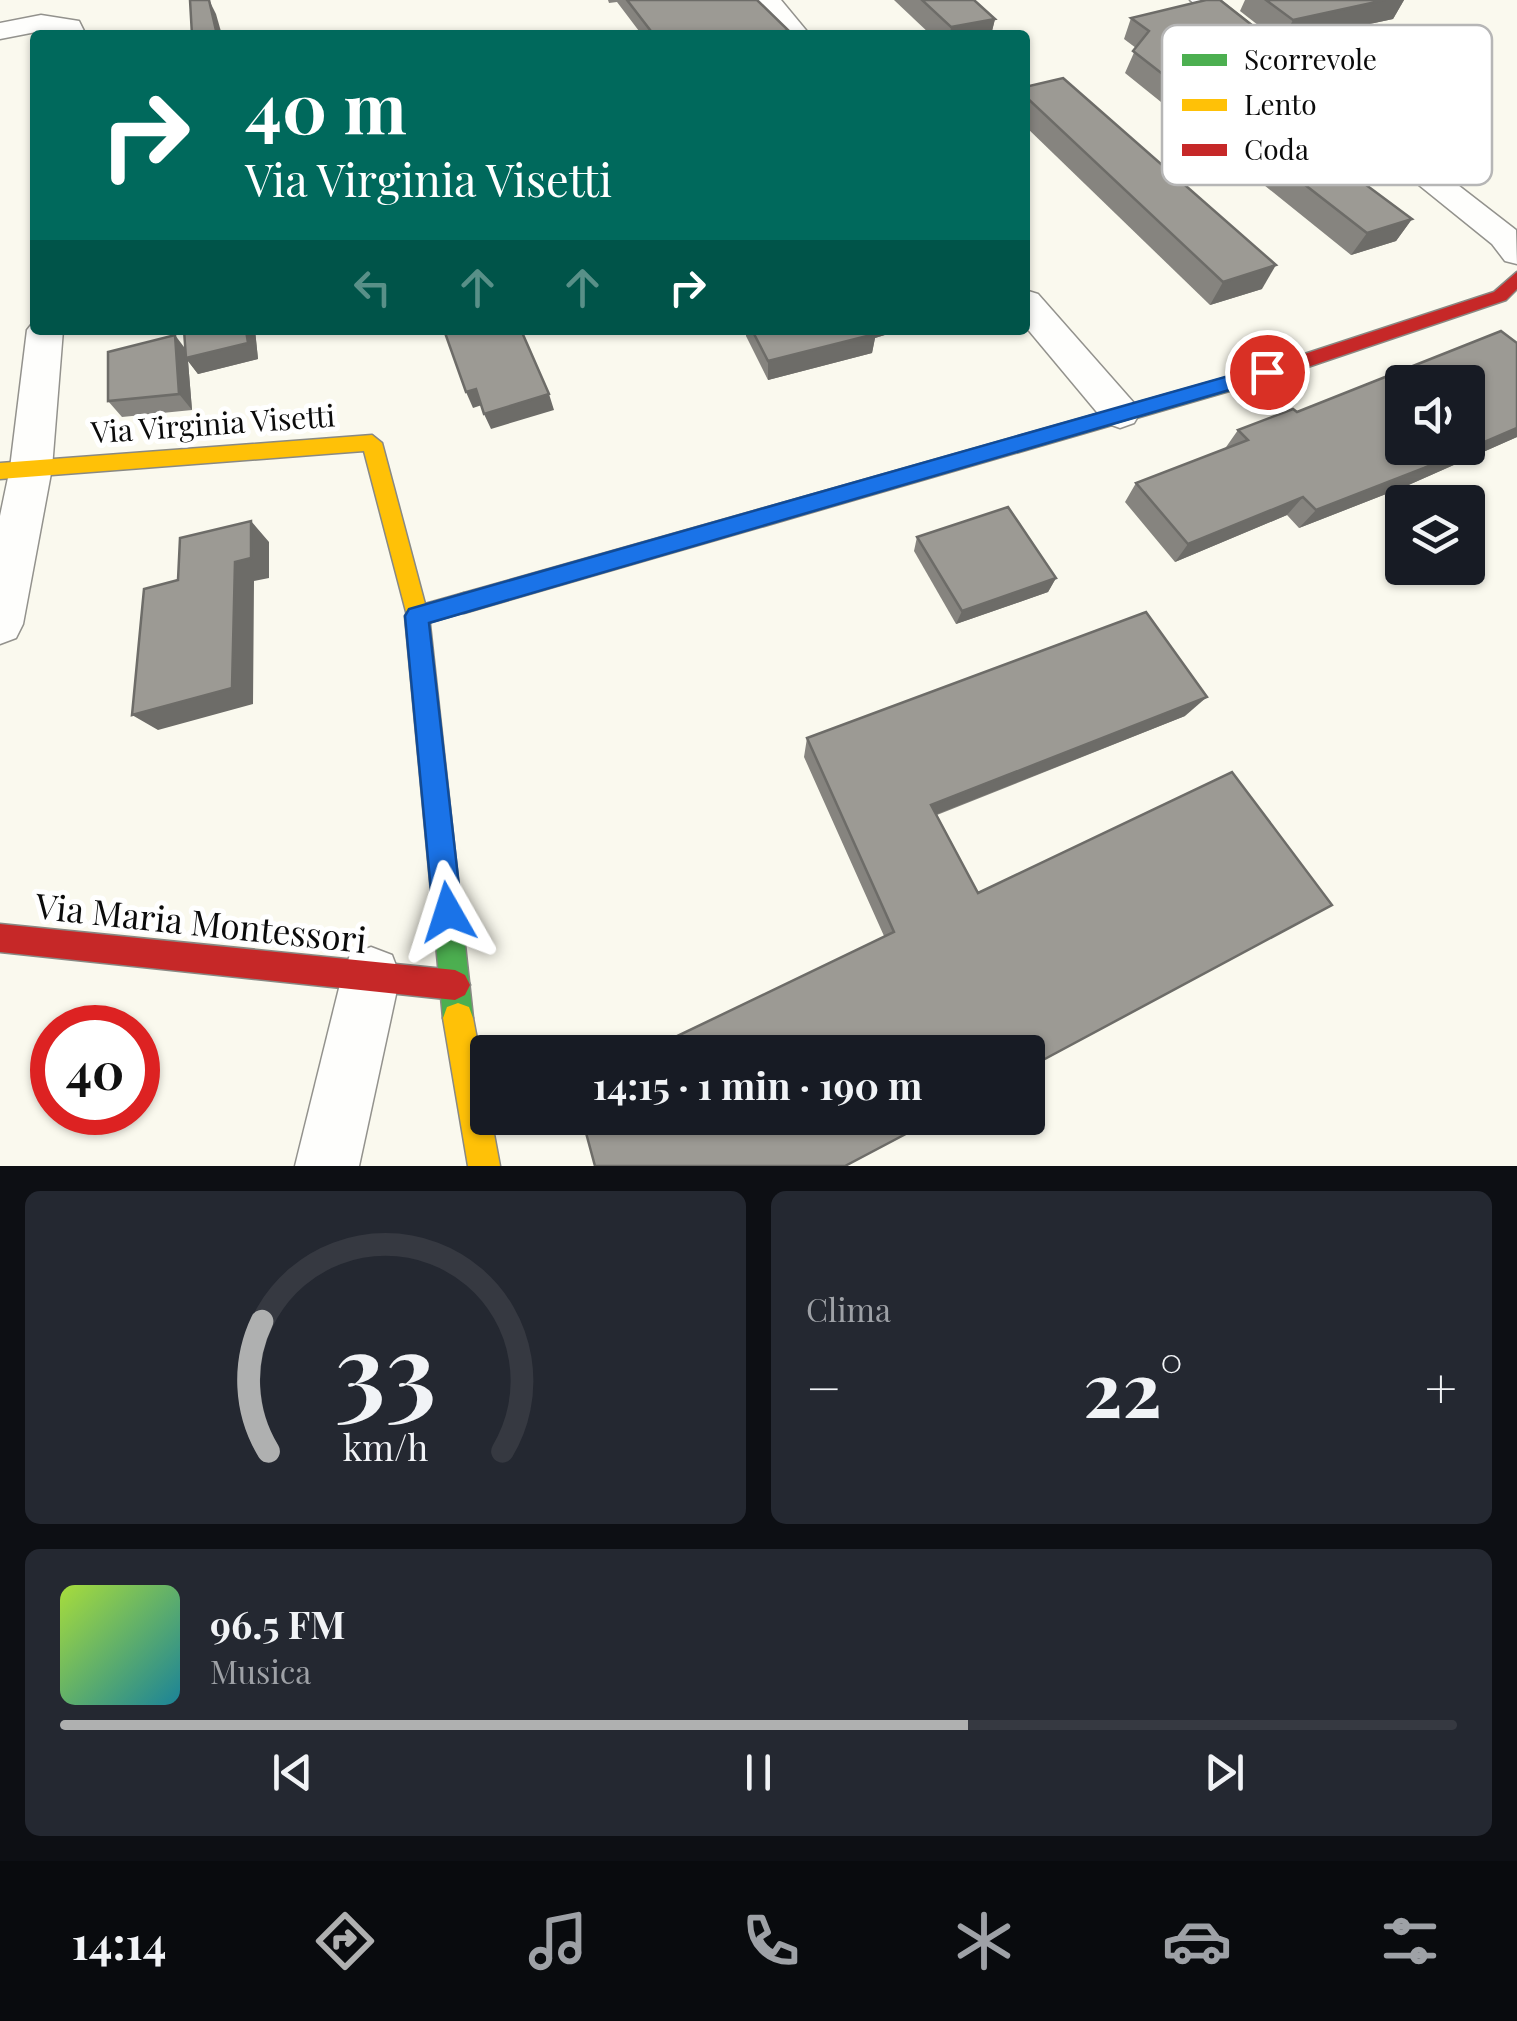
<!DOCTYPE html>
<html lang="it">
<meta charset="utf-8">
<style>
body{margin:0;font-family:"Playfair Display",serif;background:#242831;color:#f1f3f6;height:100vh;display:flex;flex-direction:column;font-size:38px;white-space:nowrap}
*{box-sizing:border-box;margin:0}
p{font-size:32px;color:#9ea1a6}
.icon{flex:none;width:55px;height:55px;fill:none;stroke:currentColor;stroke-width:2;stroke-linecap:round;stroke-linejoin:round}
.map{position:relative;height:1166px;overflow:hidden}
.sheet{display:flex;flex-direction:column;gap:25px;padding:25px;background:#0d0f14;flex:1}
.sheet>*{flex:none}
.top-card{position:absolute;left:30px;top:30px;width:1000px;height:305px;border-radius:10px;box-shadow:0 2px 8px #0004;background:#00695c;color:#fff;overflow:hidden}
.controls{position:absolute;left:1385px;top:365px;display:grid;gap:20px}
.controls a{display:grid;place-items:center;width:100px;height:100px;border-radius:10px;background:#171b24;box-shadow:0 2px 8px #0004;font-size:50px}
.speed{position:absolute;left:30px;top:1005px;display:flex;gap:20px;font-size:50px;font-weight:700;text-align:center}
.speed>*{display:grid;place-content:center;width:130px;height:130px;border-radius:50%;background:#171b24;box-shadow:0 2px 8px #0004;line-height:1}
.speed .limit{border:15px solid #d22;background:#fff;color:#111}
.pin{position:absolute;display:grid;place-items:center;width:85px;height:85px;color:#fff;margin:-42px;border:5px solid #fff;border-radius:50%;box-shadow:0 2px 10px #0007}
.me{position:absolute;width:110px;margin:-55px;rotate:354deg;stroke-linejoin:round;filter:drop-shadow(0 0 8px #0008)}
.turn{display:flex;align-items:center;gap:35px;height:210px;padding:0 50px;font-size:45px}
.turn .icon{width:130px;height:130px;stroke-width:2.5}
.turn b{display:block;font-size:70px;line-height:85px}
.lanes{display:flex;align-items:center;height:95px;padding:0 50px;background:#0003;justify-content:center;gap:50px;direction:ltr}
.lanes .off{opacity:.35}
.big{font-size:75px;font-weight:700;line-height:1.1}
.sheet .tile{flex:1;display:flex;flex-direction:column;justify-content:center;gap:15px;min-width:0;padding:0 35px;border-radius:15px;background:#242831}
.sheet .dial{align-items:center;gap:0}
.dial svg{height:260px;overflow:visible;fill:none;stroke:#363941;stroke-width:7;stroke-linecap:round;text-anchor:middle}
.dial text{fill:#f1f3f6;stroke:none}
.song{display:flex;align-items:center;gap:30px}
.cover{width:120px;height:120px;border-radius:15px;background:linear-gradient(135deg,hsl(80 70% 55%),hsl(190 70% 35%))}
.played{height:10px;border-radius:5px;background:linear-gradient(90deg,#afb0b0 65%,#363941 65%)}
.keys{display:flex;justify-content:space-around;direction:ltr}
.heat{display:flex;justify-content:space-between;align-items:center;font-size:55px;direction:ltr}
.sheet .tiles{flex:1;display:grid;gap:25px;grid-template-columns:1fr 1fr}
.tile:last-child{grid-column:span 2}
.trip{position:absolute;left:470px;top:1035px;width:575px;height:100px;border-radius:10px;background:#171b24;box-shadow:0 2px 8px #0004;font-weight:700;line-height:100px;text-align:center}
.tab-bar{display:flex;height:160px;justify-content:space-around;align-items:center;background:#090b0e;color:#9ea1a6}
.tab-bar .icon{width:70px;height:70px}
.tab-bar .selected{color:#afb0b0}
.tab-bar b{font-size:45px;color:#f1f3f6}
.map>svg:first-child{display:block}
.lines{fill:none;stroke-linecap:round;stroke-linejoin:round}
.street-casing{stroke:#93928d;stroke-width:3}
.fast-casing{stroke:#898984;stroke-width:3}
.slow-casing{stroke:#898984;stroke-width:3}
.jam-casing{stroke:#898984;stroke-width:3}
.street{fill:#fefefc;fill-rule:evenodd}
.fast{fill:#4caf50;fill-rule:evenodd}
.slow{fill:#ffc107;fill-rule:evenodd}
.jam{fill:#c62828;fill-rule:evenodd}
.wall{fill:#86847f}
.shaded-wall{fill:#6d6c68}
.building{fill:#9c9a94;stroke:#6d6c68;stroke-width:2.5;fill-rule:evenodd}
.route{fill:#1a73e8;stroke:#114b97;stroke-width:2.5}
.labels{text-anchor:middle;stroke-width:10;stroke-linejoin:round;paint-order:stroke}
.street-label{font-size:30px;fill:#0b0b0b;stroke:#fff}
.near-street-label{font-size:35px;fill:#0b0b0b;stroke:#fff}
.key{fill:#fff;stroke:#b6b6b6;stroke-width:2.5}
.key-label{font-size:28px;fill:#0b0b0b}
</style>
<div class="map">
<svg width="1517" height="1166" viewBox="0 0 1517 1166">
<rect width="100%" height="100%" fill="#faf9ee"/>
<g class="lines">
<defs>
<g id="street">
<polygon points="754,0 781,0 810,35 783,35"/>
<polygon points="1190,0 1219,0 1516,230 1517,264 1505,261 1492,244"/>
<polygon points="41,15 79,21 86,35 41,31 0,39 0,23"/>
<polygon points="1025,290 1038,294 1134,403 1140,413 1134,423 1120,428 1106,423 1025,326"/>
<polygon points="35,320 35,330 63,330 52,468 23,624 16,638 0,644 0,516 10,468 27,330"/>
<polygon points="371,947 392,955 400,976 359,1166 295,1166 342,976 350,955"/>
</g>
<g id="fast">
<polygon points="1281,362 1288,364 1288,374 464,613 456,610 453,603 456,596 464,593"/>
<polygon points="417,606 425,609 429,616 473,1018 469,1029 458,1033 447,1029 443,1018 405,616 409,609"/>
</g>
<g id="slow">
<polygon points="372,435 382,443 425,604 464,593 472,596 475,603 472,610 417,626 409,623 364,451 0,479 0,463"/>
<polygon points="458,1003 469,1007 473,1018 488,1097 488,1118 491,1118 500,1166 468,1166 443,1018 447,1007"/>
</g>
<g id="jam">
<polygon points="1517,272 1517,289 1506,300 1281,376 1272,369 1274,364 1494,292"/>
<polygon points="0,924 455,970 465,975 470,985 465,995 455,1000 0,952"/>
</g>
</defs>
<use href="#street" class="street-casing"/>
<use href="#fast" class="fast-casing"/>
<use href="#slow" class="slow-casing"/>
<use href="#jam" class="jam-casing"/>
<use href="#street" class="street"/>
<use href="#fast" class="fast"/>
<use href="#slow" class="slow"/>
<use href="#jam" class="jam"/>
</g>
<g class="wall">
<polygon points="608,0 757,0 788,35 642,35 617,2 609,3"/>
<polygon points="894,0 974,0 995,19 991,35 931,35"/>
<polygon points="1245,0 1404,0 1393,19 1281,43 1240,11"/>
<polygon points="1131,18 1248,52 1203,64 1412,219 1396,241 1351,255 1125,73 1136,48 1124,39"/>
<polygon points="1025,87 1262,289 1210,305 1025,126"/>
<polygon points="184,330 255,330 258,359 198,374 188,361 192,410 122,417 108,401 185,349"/>
<polygon points="746,330 901,330 875,338 872,353 768,380 746,336"/>
<polygon points="1517,343 1517,437 1404,487 1299,528 1287,515 1175,562 1125,502 1136,483 1224,450 1238,430"/>
<polygon points="917,537 1056,578 1048,592 956,624 914,551"/>
<polygon points="1185,716 937,815 978,893 1332,905 884,936 804,757 807,738"/>
</g>
<g class="shaded-wall">
<polygon points="209,0 216,14 222,35 217,35"/>
<polygon points="1385,0 1404,0 1393,19 1281,43 1293,20"/>
<polygon points="995,19 991,35 950,35 951,27"/>
<polygon points="1258,30 1248,52 1174,71 1183,49"/>
<polygon points="1412,219 1396,241 1351,255 1367,233"/>
<polygon points="1276,265 1262,289 1210,305 1223,282"/>
<polygon points="246,330 255,330 258,359 198,374 188,361 192,410 179,394 175,335 187,351"/>
<polygon points="867,330 901,330 875,338 872,353 768,380 768,361"/>
<polygon points="476,389 482,405 473,408 466,392"/>
<polygon points="549,394 554,410 491,429 484,414"/>
<polygon points="1517,428 1517,437 1404,487 1299,528 1316,510"/>
<polygon points="1303,497 1287,515 1175,562 1188,544"/>
<polygon points="251,521 269,542 269,578 254,581 253,704 158,730 132,715 235,562"/>
<polygon points="1056,578 1048,592 956,624 962,611"/>
<polygon points="1207,697 1185,716 922,820 931,805"/>
</g>
<g class="building">
<polygon points="190,0 209,0 217,35 192,35"/>
<polygon points="627,0 757,0 788,30 775,35 654,35"/>
<polygon points="922,0 974,0 995,19 951,27"/>
<polygon points="1206,0 1220,0 1258,30 1183,49 1412,219 1367,233 1133,51 1149,31 1131,18"/>
<polygon points="1266,0 1385,0 1293,20"/>
<polygon points="1063,78 1276,265 1223,282 1025,96 1025,87"/>
<polygon points="184,330 246,330 248,343 186,358"/>
<polygon points="444,330 521,330 549,394 484,414 476,389 466,392"/>
<polygon points="752,330 873,330 875,334 768,361"/>
<path d="M 1501,331 L 1517,343 L 1517,428 L 1424,468 L 1316,510 L 1303,497 L 1188,544 L 1136,483 L 1248,440 L 1238,430 L 1293,409 L 1297,412 ZM 1402,382 L 1468,382 L 1468,448 L 1402,448 Z"/>
<polygon points="175,335 179,394 108,401 108,352"/>
<polygon points="1008,507 1056,578 962,611 917,537"/>
<polygon points="251,521 251,558 235,562 232,688 132,715 144,589 178,580 180,538"/>
<polygon points="1146,612 1207,697 931,805 978,893 1232,772 1332,905 1028,1068 1028,1052 644,1052 894,932 807,738"/>
<polygon points="582,1118 936,1118 845,1166 595,1166"/>
</g>
<polygon class="route" points="1267,365 1277,372 1274,377 429,623 462,912 458,922 448,926 437,922 433,912 405,616 409,609"/>
<g class="labels">
<g class="street-label">
<text transform="translate(213 425) rotate(-4)" y="10">Via Virginia Visetti</text>
</g>
<g class="near-street-label">
<text transform="translate(201 924) rotate(6)" y="12">Via Maria Montessori</text>
</g>
</g>
<rect x="1162" y="25" width="330" height="160" rx="15" class="key"/>
<rect x="1182" y="54" width="45" height="12" fill="#4caf50"/>
<rect x="1182" y="99" width="45" height="12" fill="#ffc107"/>
<rect x="1182" y="144" width="45" height="12" fill="#c62828"/>
<g class="key-label">
<text x="1244" y="70">Scorrevole</text>
<text x="1244" y="115">Lento</text>
<text x="1244" y="160">Coda</text>
</g>
</svg>
<div class="controls">
<a><svg class="icon" aria-label="sound" viewBox="0 0 24 24"><path d="M4 9h4l5-4v14l-5-4H4zM17 9q2 3 0 6"/></svg></a>
<a><svg class="icon" aria-label="layers" viewBox="0 0 24 24"><path d="M12 4l9 5-9 5-9-5zM3 14l9 5 9-5"/></svg></a>
</div>
<div class="speed"><div class="limit">40</div></div>
<div class="pin" style="left:1267px;top:372px;background:#d93025"><svg class="icon" aria-label="arrive" viewBox="0 0 24 24"><path d="M6 21V4h12l-3 4 3 4H6"/></svg></div>
<svg class="me" style="left:448px;top:912px" viewBox="-20 -20 40 40"><path d="M0-17L14 15 0 8-14 15z" fill="#1a73e8" stroke="#fff" stroke-width="4"/></svg>
<div class="trip">14:15 · 1 min · 190 m</div>
<div class="top-card">
<div class="turn"><svg class="icon" aria-label="right" viewBox="0 0 24 24"><path d="M7 20v-9h11M14 6l5 5-5 5"/></svg><div><b>40 m</b>Via Virginia Visetti</div></div>
<div class="lanes"><svg class="icon off" aria-label="left" viewBox="0 0 24 24"><path d="M17 20v-9H6M10 6l-5 5 5 5"/></svg><svg class="icon off" aria-label="ahead" viewBox="0 0 24 24"><path d="M12 20V5M6 11l6-6 6 6"/></svg><svg class="icon off" aria-label="ahead" viewBox="0 0 24 24"><path d="M12 20V5M6 11l6-6 6 6"/></svg><svg class="icon" aria-label="right" viewBox="0 0 24 24"><path d="M7 20v-9h11M14 6l5 5-5 5"/></svg></div>
</div>
</div>
<section class="sheet">
<div class="tiles">
<div class="tile dial"><svg viewBox="0 0 100 80">
<path d="M14 69A42 42 0 1 1 86 69"/>
<path d="M14 69A42 42 0 0 1 12 29" stroke="#afb0b0"/>
<text x="50" y="56" font-size="32" font-weight="700">33</text>
<text x="50" y="72" font-size="11">km/h</text>
</svg></div>
<div class="tile"><p>Clima</p>
<div class="heat"><a>−</a><b class="big">22°</b><a>+</a></div>
</div>
<div class="tile">
<div class="song"><i class="cover"></i><div><b>96.5 FM</b><p>Musica</p></div></div>
<div class="played"></div>
<div class="keys"><svg class="icon" aria-label="previous" viewBox="0 0 24 24"><path d="M18 5L8 12l10 7zM5 5v14"/></svg><svg class="icon" aria-label="pause" viewBox="0 0 24 24"><path d="M8 5v14M16 5v14"/></svg><svg class="icon" aria-label="next" viewBox="0 0 24 24"><path d="M6 5l10 7-10 7zM19 5v14"/></svg></div>
</div>
</div>
</section>
<nav class="tab-bar">
<b>14:14</b>
<svg class="icon selected" aria-label="directions" viewBox="0 0 24 24"><path d="M12 3l9 9-9 9-9-9zM9 14v-3h6M13 9l2 2-2 2"/></svg>
<svg class="icon" aria-label="music" viewBox="0 0 24 24"><path d="M9 18V5l10-2v13"/><circle cx="6" cy="18" r="3"/><circle cx="16" cy="16" r="3"/></svg>
<svg class="icon" aria-label="phone" viewBox="0 0 24 24"><path d="M5 4h4l2 5-3 2q2 4 5 5l2-3 5 2v4C11 20 4 13 5 4z"/></svg>
<svg class="icon" aria-label="climate" viewBox="0 0 24 24"><path d="M12 3v18M4 7l16 10M4 17L20 7"/></svg>
<svg class="icon" aria-label="car" viewBox="0 0 24 24"><path d="M5 17H2v-5l4-1 3-4h7l3 4 3 1v5h-3M9 17h6M6 11h13"/><circle cx="7" cy="17" r="2"/><circle cx="17" cy="17" r="2"/></svg>
<svg class="icon" aria-label="filters" viewBox="0 0 24 24"><path d="M4 7h16M4 17h16"/><circle cx="9" cy="7" r="2"/><circle cx="15" cy="17" r="2"/></svg>
</nav>
